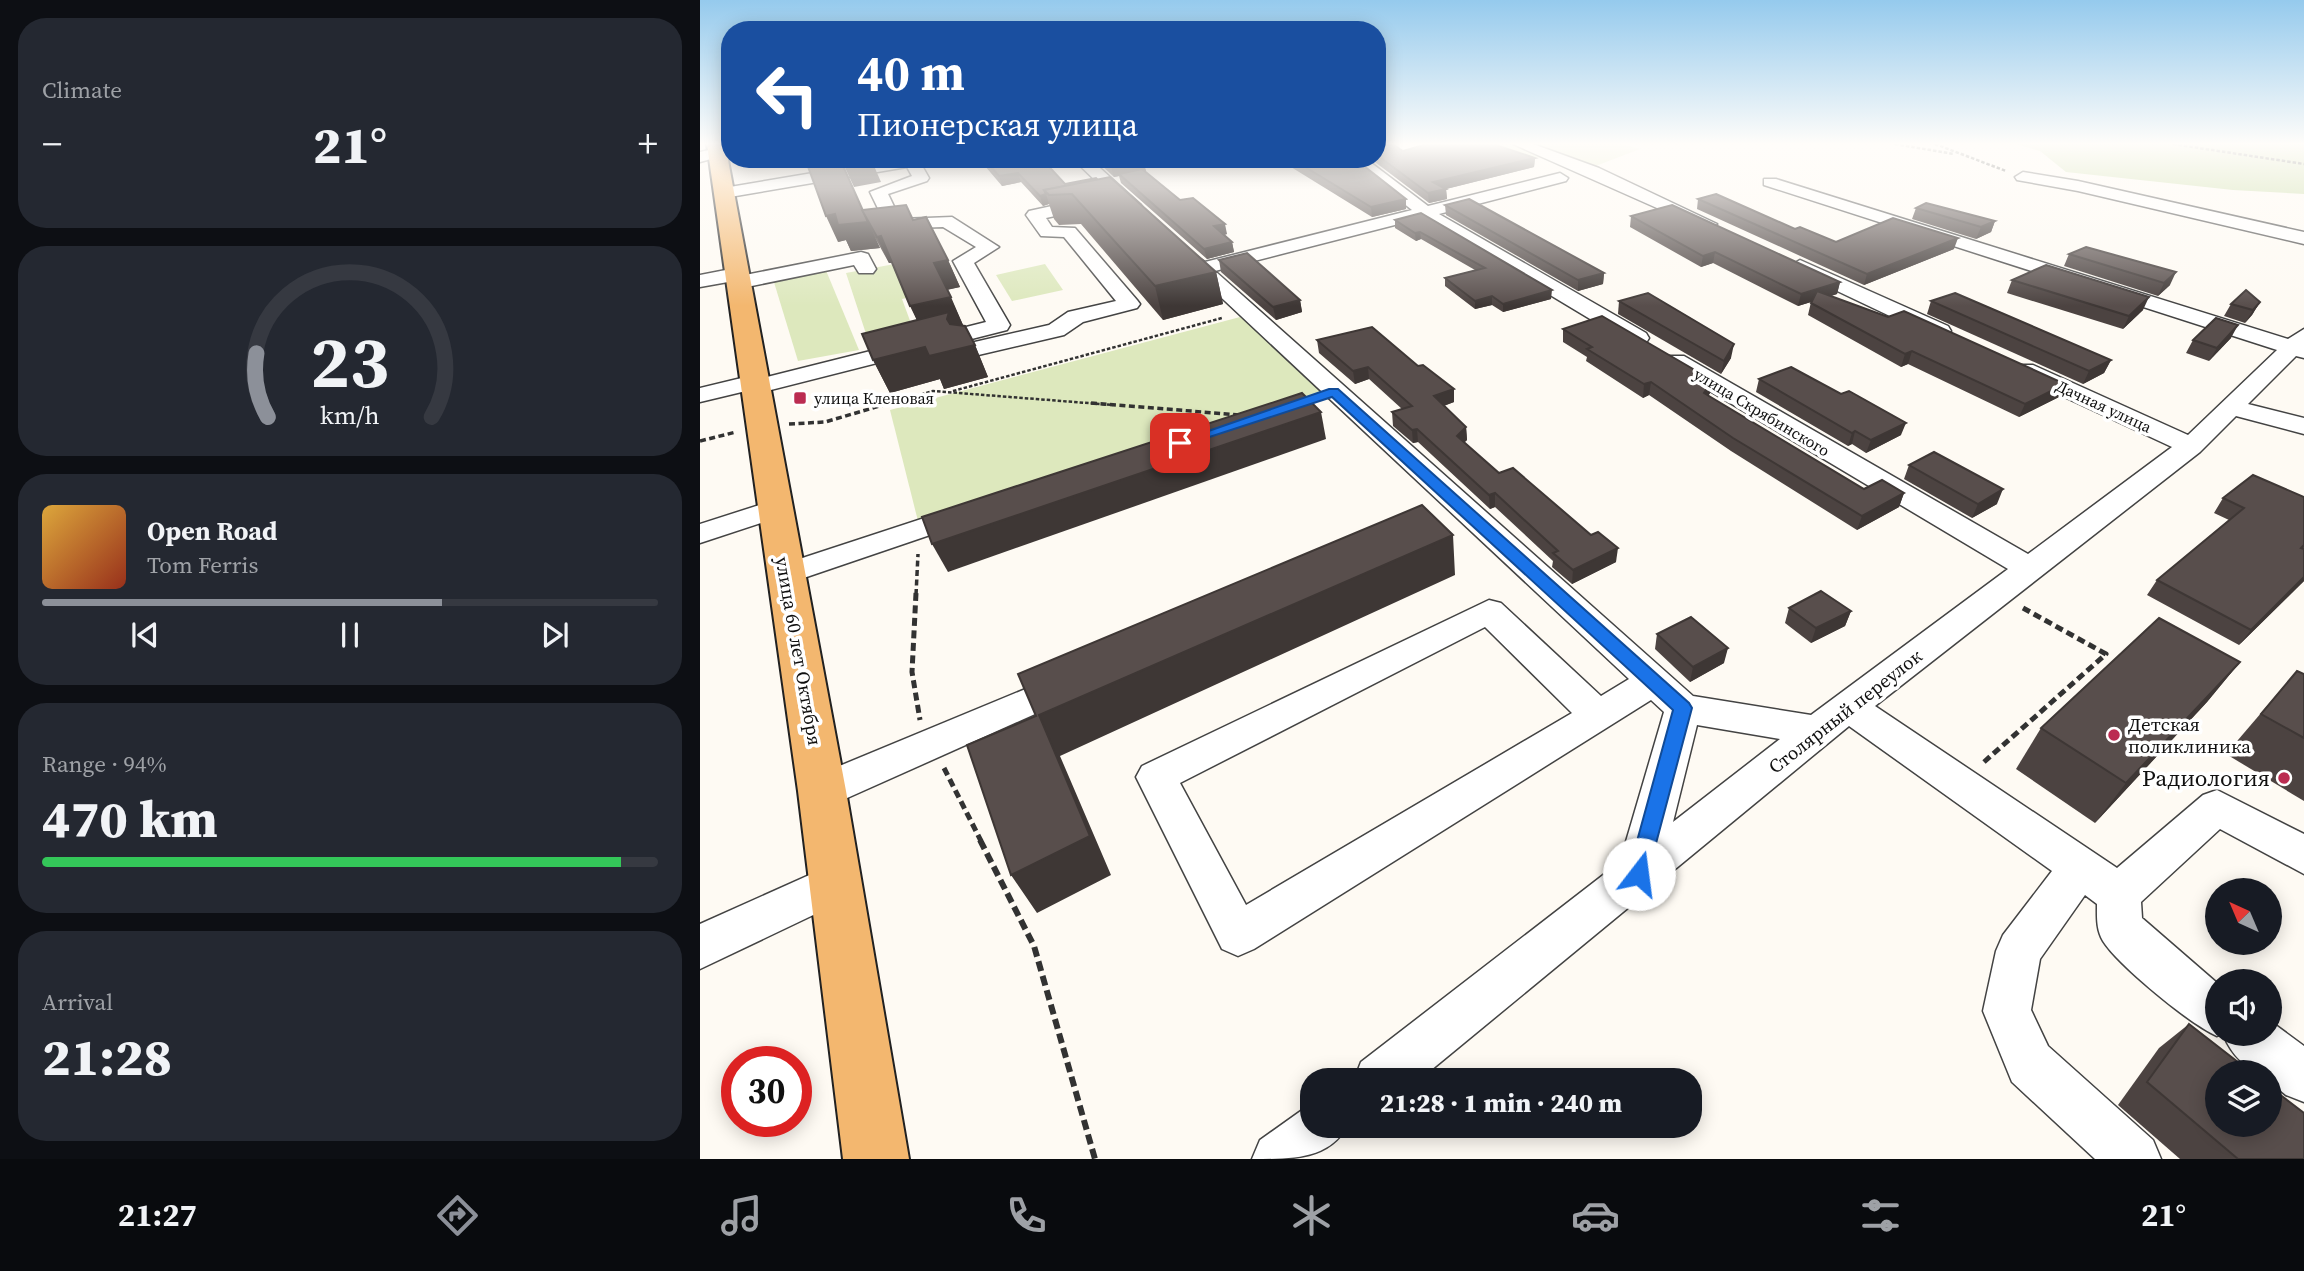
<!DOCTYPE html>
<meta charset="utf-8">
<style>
body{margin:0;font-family:"Source Serif 4",serif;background:#242831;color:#f1f3f6;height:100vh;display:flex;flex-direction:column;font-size:26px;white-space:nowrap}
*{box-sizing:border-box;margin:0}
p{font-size:23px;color:#9ea1a6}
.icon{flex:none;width:38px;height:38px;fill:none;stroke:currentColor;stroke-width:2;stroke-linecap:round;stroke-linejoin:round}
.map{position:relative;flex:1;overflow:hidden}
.side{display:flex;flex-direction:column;gap:18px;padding:18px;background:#0d0f14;width:700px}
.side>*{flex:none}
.guide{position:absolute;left:21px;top:21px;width:665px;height:147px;border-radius:28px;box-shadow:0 4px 18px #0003;background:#1a4fa0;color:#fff;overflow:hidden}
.needle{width:46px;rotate:316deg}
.buttons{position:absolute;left:1505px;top:878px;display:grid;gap:14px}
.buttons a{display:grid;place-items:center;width:77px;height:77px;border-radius:50%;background:#171b24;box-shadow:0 4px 18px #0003;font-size:35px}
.speed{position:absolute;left:21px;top:1046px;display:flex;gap:14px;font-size:35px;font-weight:700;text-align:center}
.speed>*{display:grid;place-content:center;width:91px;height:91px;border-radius:50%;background:#171b24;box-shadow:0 4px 18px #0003;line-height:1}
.speed .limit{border:10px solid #d22;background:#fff;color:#111}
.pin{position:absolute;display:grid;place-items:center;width:60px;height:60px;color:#fff;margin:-30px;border-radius:14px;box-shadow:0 4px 10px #0006}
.me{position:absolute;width:77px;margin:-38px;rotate:15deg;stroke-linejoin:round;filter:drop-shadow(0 0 5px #0008)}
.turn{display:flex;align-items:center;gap:24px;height:147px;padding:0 21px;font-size:32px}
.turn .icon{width:91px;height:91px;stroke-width:2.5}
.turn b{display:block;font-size:49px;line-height:60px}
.big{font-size:52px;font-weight:800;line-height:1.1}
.side .tile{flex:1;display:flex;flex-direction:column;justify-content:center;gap:10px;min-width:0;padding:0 24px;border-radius:28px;background:#242831}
.side .dial{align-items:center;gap:0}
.dial svg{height:182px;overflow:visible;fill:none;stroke:#363941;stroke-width:7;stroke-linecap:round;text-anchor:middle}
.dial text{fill:#f1f3f6;stroke:none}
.song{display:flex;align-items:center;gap:21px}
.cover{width:84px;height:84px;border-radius:10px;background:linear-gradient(135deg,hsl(40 70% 55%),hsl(10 70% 35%))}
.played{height:7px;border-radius:4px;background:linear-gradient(90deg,#8c9099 65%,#363941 65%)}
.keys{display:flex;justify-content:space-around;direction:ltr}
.heat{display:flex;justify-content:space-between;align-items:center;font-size:38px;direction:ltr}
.charge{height:10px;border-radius:5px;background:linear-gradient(90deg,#34c759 94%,#363941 0)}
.trip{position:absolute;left:600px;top:1068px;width:402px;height:70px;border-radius:28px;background:#171b24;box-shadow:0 4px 18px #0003;font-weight:800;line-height:70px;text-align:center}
.menu{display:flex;height:112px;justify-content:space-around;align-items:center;background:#090b0e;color:#9ea1a6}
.menu .icon{width:49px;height:49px}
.menu .on{color:#8c9099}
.menu b{font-size:32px;color:#f1f3f6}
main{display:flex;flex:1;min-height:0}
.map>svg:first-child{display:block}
.green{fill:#dde8bd}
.forest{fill:#c4d89d}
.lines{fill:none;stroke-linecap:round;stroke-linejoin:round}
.minor-casing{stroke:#434343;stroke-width:3}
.major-casing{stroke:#212121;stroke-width:4}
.path-far3{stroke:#323232;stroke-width:2.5;stroke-dasharray:3.5 2;stroke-linecap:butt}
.path-far2{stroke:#323232;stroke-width:3.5;stroke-dasharray:6 3.5;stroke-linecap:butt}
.path-far1{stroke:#323232;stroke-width:5;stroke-dasharray:8 4.5;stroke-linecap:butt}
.path{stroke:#323232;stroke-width:6;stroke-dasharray:10 5;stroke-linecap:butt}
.minor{fill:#fff;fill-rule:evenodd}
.major{fill:#f3b76f;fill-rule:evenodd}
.wall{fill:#4c4341}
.shaded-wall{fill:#3e3735}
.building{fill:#584e4c;stroke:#3e3735;stroke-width:2}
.route{fill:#1a73e8;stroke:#114b97;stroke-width:2}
.poi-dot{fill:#bb2c51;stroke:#fff;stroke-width:2.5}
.labels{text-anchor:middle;stroke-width:7;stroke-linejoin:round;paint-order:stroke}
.far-poi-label{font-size:16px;fill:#101010;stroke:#fff;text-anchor:start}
.far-street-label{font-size:16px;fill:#101010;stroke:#fff}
.street-label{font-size:19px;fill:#101010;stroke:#fff}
.poi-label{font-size:19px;fill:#101010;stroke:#fff;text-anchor:start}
.near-poi-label{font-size:23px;fill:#101010;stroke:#fff;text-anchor:end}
</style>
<main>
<section class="side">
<div class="tile"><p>Climate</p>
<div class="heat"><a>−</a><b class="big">21°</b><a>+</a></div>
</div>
<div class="tile dial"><svg viewBox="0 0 100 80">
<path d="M14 69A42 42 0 1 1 86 69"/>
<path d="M14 69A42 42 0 0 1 9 41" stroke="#8c9099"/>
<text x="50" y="56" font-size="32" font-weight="700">23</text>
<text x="50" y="72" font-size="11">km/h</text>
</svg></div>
<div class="tile">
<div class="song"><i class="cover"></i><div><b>Open Road</b><p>Tom Ferris</p></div></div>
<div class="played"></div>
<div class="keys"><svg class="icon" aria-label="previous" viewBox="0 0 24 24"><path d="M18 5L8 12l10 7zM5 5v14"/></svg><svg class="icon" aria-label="pause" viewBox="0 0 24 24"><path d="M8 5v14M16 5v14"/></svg><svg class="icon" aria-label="next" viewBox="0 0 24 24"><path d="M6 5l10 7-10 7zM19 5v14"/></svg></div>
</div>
<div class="tile"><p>Range · 94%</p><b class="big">470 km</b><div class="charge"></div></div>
<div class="tile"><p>Arrival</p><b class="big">21:28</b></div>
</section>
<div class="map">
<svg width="1604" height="1159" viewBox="0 0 1604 1159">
<rect width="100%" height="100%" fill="#fefaf3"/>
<g class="green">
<polygon points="757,144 922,144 940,149 893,167"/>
<polygon points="200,263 215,296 202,299 216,337 171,349 146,273"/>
<polygon points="345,264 363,290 312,301 296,275"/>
<polygon points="125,268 159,350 98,361 73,279"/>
<polygon points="540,317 634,392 220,529 190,410"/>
</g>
<polygon class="forest" points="1316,144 1604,144 1604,194 1533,190 1366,172 1340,151"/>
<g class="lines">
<defs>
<g id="minor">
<polygon points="813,144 833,144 899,168 1017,224 1008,229 1002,228"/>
<polygon points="17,148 22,150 22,156 0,162 0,152"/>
<polygon points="196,159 233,159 221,164 229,178 227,181 188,194 200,219 252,217 299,247 274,263 310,325 307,330 55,394 46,391 0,402 0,388 54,375 63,378 286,322 253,261 276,247 243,227 188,229 170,192 212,176 207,167 24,198 16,193 24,188"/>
<polygon points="373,159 390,159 440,204 443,208 440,212 428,212"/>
<path d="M 648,159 L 666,159 L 728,206 L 860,173 L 868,178 L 866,181 L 739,214 L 946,333 L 949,338 L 946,343 L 930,343 L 722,218 L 515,271 L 993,696 L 1111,715 L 1308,569 L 968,366 L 964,361 L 968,356 L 984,356 L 1328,554 L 1472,447 L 1317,375 L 1313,370 L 1317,365 L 1333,365 L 1488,435 L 1577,350 L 1064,185 L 1064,179 L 1076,179 L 1588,339 L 1604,329 L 1604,358 L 1596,356 L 1548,404 L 1604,418 L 1604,434 L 1536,416 L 1500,452 L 1175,706 L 1417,868 L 1503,795 L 1517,790 L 1604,834 L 1604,874 L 1520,829 L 1441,902 L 1442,918 L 1517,983 L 1517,1034 L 1521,1034 L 1517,1036 C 1491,1025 1418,965 1403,941 C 1396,929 1397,917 1397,904 L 1385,895 L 1340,959 L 1331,1010 L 1348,1046 L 1453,1140 L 1461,1159 L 1395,1159 L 1312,1082 L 1283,1011 L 1296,951 L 1303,935 L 1352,871 L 1149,726 L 719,1080 L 654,1080 L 661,1062 L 920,862 L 964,712 L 951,700 L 554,949 L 538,956 L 522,949 L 436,777 L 442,766 L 789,600 L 801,603 L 901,696 L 929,679 L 478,257 L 488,251 L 505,262 L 712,210 ZM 785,627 L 872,713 L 546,905 L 480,783 ZM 997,725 L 1080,739 L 973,822 Z"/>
<polygon points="1323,172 1378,181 1604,232 1604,244 1378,191 1317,180 1315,177"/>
<polygon points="393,197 399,198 402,202 399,206 346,218 352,227 375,228 437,300 440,304 437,308 383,322 364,335 274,356 266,354 263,349 266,344 349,325 368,312 416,301 364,237 341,236 326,215 329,211"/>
<polygon points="161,252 168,254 176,269 173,273 159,273 154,265 37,289 30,287 28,282 0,287 0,275 36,268 43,270 45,275"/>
<polygon points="1100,260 1248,326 1251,331 1248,336 1232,336 1093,270 1090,266"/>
<polygon points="75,500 85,503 89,509 85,515 0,543 0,524"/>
<polygon points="267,504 277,507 281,513 277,519 86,584 75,581 70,574 75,567"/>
<polygon points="369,671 382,675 387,684 382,693 136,803 122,808 108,803 102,791 108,779"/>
<polygon points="136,863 151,869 158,883 151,897 0,969 0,924"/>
<path d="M 1570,1021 L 1604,1046 L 1604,1102 L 1586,1095 L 1570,1082 L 1570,1073 C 1547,1073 1531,1054 1523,1034 L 1570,1034 Z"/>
<path d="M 612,1103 L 612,1125 L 648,1125 C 629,1159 595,1159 552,1159 L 560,1140 Z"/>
</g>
<polygon id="major" points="7,144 25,144 146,791 209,1159 143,1159 98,791"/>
</defs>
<use href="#minor" class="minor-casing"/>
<use href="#major" class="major-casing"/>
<g class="path-far3">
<polyline points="1195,144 1254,154"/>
<polyline points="1235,144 1306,171"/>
<polyline points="1473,144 1604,164"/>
<polyline points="72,159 82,162"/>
<polyline points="253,391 522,318"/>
<polyline points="184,405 233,391 413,405"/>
</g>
<g class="path-far2">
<polyline points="391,403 540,415"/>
<polyline points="89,424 125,422 190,403"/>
<polyline points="0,441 36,432"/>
<polyline points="216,595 218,554"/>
</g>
<g class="path-far1">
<polyline points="216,593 212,672 220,720"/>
<polyline points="1284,762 1406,654 1323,608"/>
<polyline points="244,768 281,841"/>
</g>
<polyline class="path" points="280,840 334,946 395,1159"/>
<use href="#minor" class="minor"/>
<use href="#major" class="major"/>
</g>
<g class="wall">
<polygon points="677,144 703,151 835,158 834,167 746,189 747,199 729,203 671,159 677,159"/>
<polygon points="279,159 342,159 365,184 516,272 523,304 463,320 381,224 359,225 354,219 349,204 343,206 321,182 302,186"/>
<polygon points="395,159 442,159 446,171 443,171 480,200 527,234 524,235 532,242 534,252 507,259 421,183 419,176 414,177"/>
<polygon points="578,159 655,159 706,199 706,209 672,217"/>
<polygon points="998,199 1136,242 1254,249 1164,285 997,209"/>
<polygon points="745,205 904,273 903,284 878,291 746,215"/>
<polygon points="1216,208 1295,221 1291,232 1276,239 1212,219"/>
<polygon points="163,210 213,220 248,260 260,287 247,290 263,325 275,345 288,377 244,389 240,379 190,393 173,360 217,320 192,263 189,263 174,236 180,248 151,251 146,240 138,242"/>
<polygon points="721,213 851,299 803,312 792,305 775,309 745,286 745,278 775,270 721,239 716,241 695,228 695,220"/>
<polygon points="931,216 1140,282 1137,294 1131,296 1365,384 1359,397 1319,417 1208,364 1201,367 1108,315 1111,302 1098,306 1013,263 1001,267 930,227"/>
<polygon points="1369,254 1470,285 1458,296 1364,266"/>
<polygon points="519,260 600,300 602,312 576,320 521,272"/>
<polygon points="1312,280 1443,310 1423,329 1307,293"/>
<polygon points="919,301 1031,358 1021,374 918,314"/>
<polygon points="1231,301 1411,360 1404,373 1383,384 1227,314"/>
<polygon points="1560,302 1552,315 1545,323 1524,316 1531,304"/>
<polygon points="863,329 1010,393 1008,396 1164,489 1204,493 1199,507 1157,530 1031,451 949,395 943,398 886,361 887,357 863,342"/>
<polygon points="1531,338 1509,361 1486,353 1493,340"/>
<polygon points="617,340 754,402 744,406 766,427 767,440 764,442 799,473 916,562 872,584 852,567 853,561 795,507 790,509 718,442 713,443 693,426 692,412 702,409 669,379 655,384 619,353"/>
<polygon points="1059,379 1201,435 1166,453 1152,444 1148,446 1056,392"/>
<polygon points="1209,465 1297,504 1272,518 1204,479"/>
<polygon points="1604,497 1604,581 1539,645 1447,595 1457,580 1529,520 1514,513 1523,498"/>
<polygon points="1089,608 1151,611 1145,626 1111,643 1085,623"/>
<polygon points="957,634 1024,663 990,682 955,649"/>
<polygon points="1540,662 1507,702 1395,823 1316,769 1341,728"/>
<polygon points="1597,671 1604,674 1604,801 1526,754"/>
<polygon points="1489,1024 1604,1159 1480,1159 1418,1105 1459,1048"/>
</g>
<g class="shaded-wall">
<polygon points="835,158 834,167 746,189 747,199 729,203 728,193 733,182"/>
<polygon points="140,159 180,248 151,251 146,240 138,242 126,216"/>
<polygon points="141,159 171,159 181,182 154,187"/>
<polygon points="443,160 446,171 420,175 419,174 419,176 414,177 411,166"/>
<polygon points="318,173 321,182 302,186 299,176"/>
<polygon points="346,194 349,204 343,206 340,196"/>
<polygon points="706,199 706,209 672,217 671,207"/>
<polygon points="1295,221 1291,232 1276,239 1281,227"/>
<polygon points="525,224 527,234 516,237 514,226"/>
<polygon points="720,232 721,239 716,241 715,233"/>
<polygon points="181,236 193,263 189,263 177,237"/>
<polygon points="1258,238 1254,249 1164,285 1167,274"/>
<polygon points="532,242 534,252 507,259 504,249"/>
<polygon points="1015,252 1013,263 1001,267 1003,256"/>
<polygon points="248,260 260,287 245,290 234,263"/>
<polygon points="516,272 523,304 463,320 455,286"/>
<polygon points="1476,272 1470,285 1458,296 1464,283"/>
<polygon points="904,273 903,284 878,291 878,280"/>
<polygon points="1140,282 1137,294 1098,306 1101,294"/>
<polygon points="852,290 851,299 803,312 803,304"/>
<polygon points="792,296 792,305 775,309 775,301"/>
<polygon points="251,297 263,325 275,345 288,377 244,389 240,379 190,393 173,360 224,335 210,306"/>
<polygon points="1449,297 1443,310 1423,329 1429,316"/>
<polygon points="600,300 602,312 576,320 573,307"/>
<polygon points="1560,302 1552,315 1545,323 1553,310"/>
<polygon points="1538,325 1531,338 1509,361 1517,348"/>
<polygon points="1034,344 1031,358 1021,374 1024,361"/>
<polygon points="1212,351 1208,364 1201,367 1205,354"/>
<polygon points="1411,360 1404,373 1383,384 1389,371"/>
<polygon points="668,367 669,379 655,384 653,371"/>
<polygon points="1012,380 1010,393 1002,406 1004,393"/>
<polygon points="951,382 949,395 943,398 944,384"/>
<polygon points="1365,384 1359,397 1319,417 1325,404"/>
<polygon points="754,389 754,402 734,409 734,396"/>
<polygon points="621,412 626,439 248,572 232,544"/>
<polygon points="1206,423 1201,435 1166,453 1171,440"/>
<polygon points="766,427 767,440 758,449 757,436"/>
<polygon points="717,429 718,442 713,443 712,430"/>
<polygon points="1155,431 1152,444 1148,446 1152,433"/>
<polygon points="1303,489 1297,504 1272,518 1278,504"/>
<polygon points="795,493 795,507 790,509 789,495"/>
<polygon points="1204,493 1199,507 1157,530 1162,516"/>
<polygon points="753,535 755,575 360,756 411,875 337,913 311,875 339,715"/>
<polygon points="918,548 916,562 872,584 873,570"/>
<polygon points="1604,577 1604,581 1539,645 1551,630"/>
<polygon points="1151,611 1145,626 1111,643 1116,628"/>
<polygon points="1028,648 1024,663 990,682 993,667"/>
<polygon points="1540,662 1507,702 1395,823 1426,783"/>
</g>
<g class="building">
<polygon points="677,144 692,144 703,151 727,144 793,144 835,158 733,182 746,189 728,193 677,155"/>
<polygon points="118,159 140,159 168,222 138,225 135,214 126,216 106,161"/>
<polygon points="284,159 342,159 365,184 396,178 398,180 344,190 346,194 340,196 318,173 299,176"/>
<polygon points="403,159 442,159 443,160 411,166"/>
<polygon points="592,159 655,159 706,199 671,207"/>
<polygon points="442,169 480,200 493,198 525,224 514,226 532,242 504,249 419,174"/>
<polygon points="410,177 516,272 455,286 372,194 349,195 344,190"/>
<polygon points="1016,194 1095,229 1100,227 1136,242 1193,218 1258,238 1167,274 998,199"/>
<polygon points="769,199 904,273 878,280 745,205"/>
<polygon points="1226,203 1295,221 1281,227 1216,208"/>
<polygon points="206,205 213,220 226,217 248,260 234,263 251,297 210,306 181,236 177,237 162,210"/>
<polygon points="972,205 1140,282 1101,294 1015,252 1003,256 931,216"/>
<polygon points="721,213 852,290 803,304 792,296 775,301 745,278 785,268 720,232 715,233 695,220"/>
<polygon points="1386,247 1476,272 1464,283 1369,254"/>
<polygon points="547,253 600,300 573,307 519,260"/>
<polygon points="1346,265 1449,297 1429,316 1312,280"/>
<polygon points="1546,290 1560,302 1553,310 1531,304"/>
<polygon points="1117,291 1188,317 1204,311 1365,384 1325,404 1212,351 1205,354 1111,303"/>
<polygon points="948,293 1034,344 1024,361 919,301"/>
<polygon points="1255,293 1411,360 1389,371 1231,301"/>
<polygon points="249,312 247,319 250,324 265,326 275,345 229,356 225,347 173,360 162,334"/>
<polygon points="902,316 1012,380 1004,393 1164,489 1182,480 1204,493 1162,516 1033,438 951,382 944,384 887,349 892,347 863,329"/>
<polygon points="1516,318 1538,325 1517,348 1493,340"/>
<polygon points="672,327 718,366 723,365 754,389 734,396 766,427 757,436 799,473 813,468 891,535 898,532 918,548 873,570 853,553 858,551 795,493 789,495 717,429 712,430 692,412 712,406 668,367 653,371 617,340"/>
<polygon points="1091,367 1141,394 1149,391 1206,423 1171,440 1155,431 1152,433 1059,379"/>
<polygon points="602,393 621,412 232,544 222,517"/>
<polygon points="1234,452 1303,489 1278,504 1209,465"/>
<polygon points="1553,475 1604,497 1604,545 1601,548 1604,549 1604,577 1551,630 1457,580 1544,508 1523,498"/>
<polygon points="722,505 753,535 339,715 390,836 311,875 267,745 336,716 318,674"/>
<polygon points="1121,591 1151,611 1116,628 1089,608"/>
<polygon points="991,617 1028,648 993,667 957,634"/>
<polygon points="1459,618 1540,662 1426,783 1341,728"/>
<polygon points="1597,671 1604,674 1604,738 1561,714"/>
<polygon points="1489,1024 1552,1073 1517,1073 1517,1125 1570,1125 1570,1087 1604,1113 1604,1159 1538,1159 1447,1082"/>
</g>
<linearGradient id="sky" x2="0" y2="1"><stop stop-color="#95caed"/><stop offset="0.47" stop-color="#fffdfa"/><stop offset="1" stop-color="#fffdfa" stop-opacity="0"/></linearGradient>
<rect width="1604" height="306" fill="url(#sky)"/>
<polygon class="route" points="629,389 638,389 989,703 992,708 946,881 939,883 931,881 928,874 973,710 632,397 485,445 474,443"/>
<g class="poi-dot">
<rect x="93" y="391" width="14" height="14" rx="3.5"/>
<circle cx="1414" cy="735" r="7"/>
<circle cx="1584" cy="778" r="7"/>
</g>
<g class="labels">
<g class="far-poi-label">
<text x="114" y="404">улица Кленовая</text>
</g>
<g class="far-street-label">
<text transform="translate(1404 406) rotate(25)" y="6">Дачная улица</text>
<text transform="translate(1062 412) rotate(31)" y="6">улица Скрябинского</text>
</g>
<g class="street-label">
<text transform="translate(99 651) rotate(80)" y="7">улица 60 лет Октября</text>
<text transform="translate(1145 711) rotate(-38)" y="7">Столярный переулок</text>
</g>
<g class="poi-label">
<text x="1428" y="731">Детская<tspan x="1428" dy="22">поликлиника</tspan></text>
</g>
<g class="near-poi-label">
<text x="1570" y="786">Радиология</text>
</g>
</g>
</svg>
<div class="buttons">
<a><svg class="needle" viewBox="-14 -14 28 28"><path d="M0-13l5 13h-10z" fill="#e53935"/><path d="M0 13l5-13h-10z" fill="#9ea1a6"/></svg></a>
<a><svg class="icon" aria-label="sound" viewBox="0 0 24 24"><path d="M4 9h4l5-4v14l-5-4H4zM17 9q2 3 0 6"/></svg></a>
<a><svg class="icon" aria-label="layers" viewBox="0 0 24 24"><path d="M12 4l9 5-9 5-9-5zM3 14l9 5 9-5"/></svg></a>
</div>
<div class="speed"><div class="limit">30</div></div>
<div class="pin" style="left:480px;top:443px;background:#d93025"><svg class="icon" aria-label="arrive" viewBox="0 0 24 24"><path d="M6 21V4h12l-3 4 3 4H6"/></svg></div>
<svg class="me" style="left:939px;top:874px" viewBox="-20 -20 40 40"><circle r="19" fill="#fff"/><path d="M0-13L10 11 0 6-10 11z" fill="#1a73e8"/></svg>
<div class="trip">21:28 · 1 min · 240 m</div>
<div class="guide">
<div class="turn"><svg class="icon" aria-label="left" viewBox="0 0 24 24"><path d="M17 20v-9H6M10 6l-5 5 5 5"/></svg><div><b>40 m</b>Пионерская улица</div></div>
</div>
</div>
</main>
<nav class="menu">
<b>21:27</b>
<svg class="icon on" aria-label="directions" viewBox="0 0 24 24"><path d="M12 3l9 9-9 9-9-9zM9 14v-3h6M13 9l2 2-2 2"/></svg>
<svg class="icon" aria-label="music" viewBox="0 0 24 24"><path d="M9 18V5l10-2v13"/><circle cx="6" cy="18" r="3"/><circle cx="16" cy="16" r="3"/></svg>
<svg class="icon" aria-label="phone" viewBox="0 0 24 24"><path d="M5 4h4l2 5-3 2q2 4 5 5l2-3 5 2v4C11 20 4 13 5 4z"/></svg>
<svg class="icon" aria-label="climate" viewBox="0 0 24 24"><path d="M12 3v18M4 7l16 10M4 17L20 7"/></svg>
<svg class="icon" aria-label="car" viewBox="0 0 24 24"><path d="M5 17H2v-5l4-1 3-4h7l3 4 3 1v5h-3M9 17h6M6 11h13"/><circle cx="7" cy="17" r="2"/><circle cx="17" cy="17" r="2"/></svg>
<svg class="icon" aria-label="filters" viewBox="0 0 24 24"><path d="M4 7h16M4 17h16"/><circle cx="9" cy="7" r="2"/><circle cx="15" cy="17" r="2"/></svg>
<b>21°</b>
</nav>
